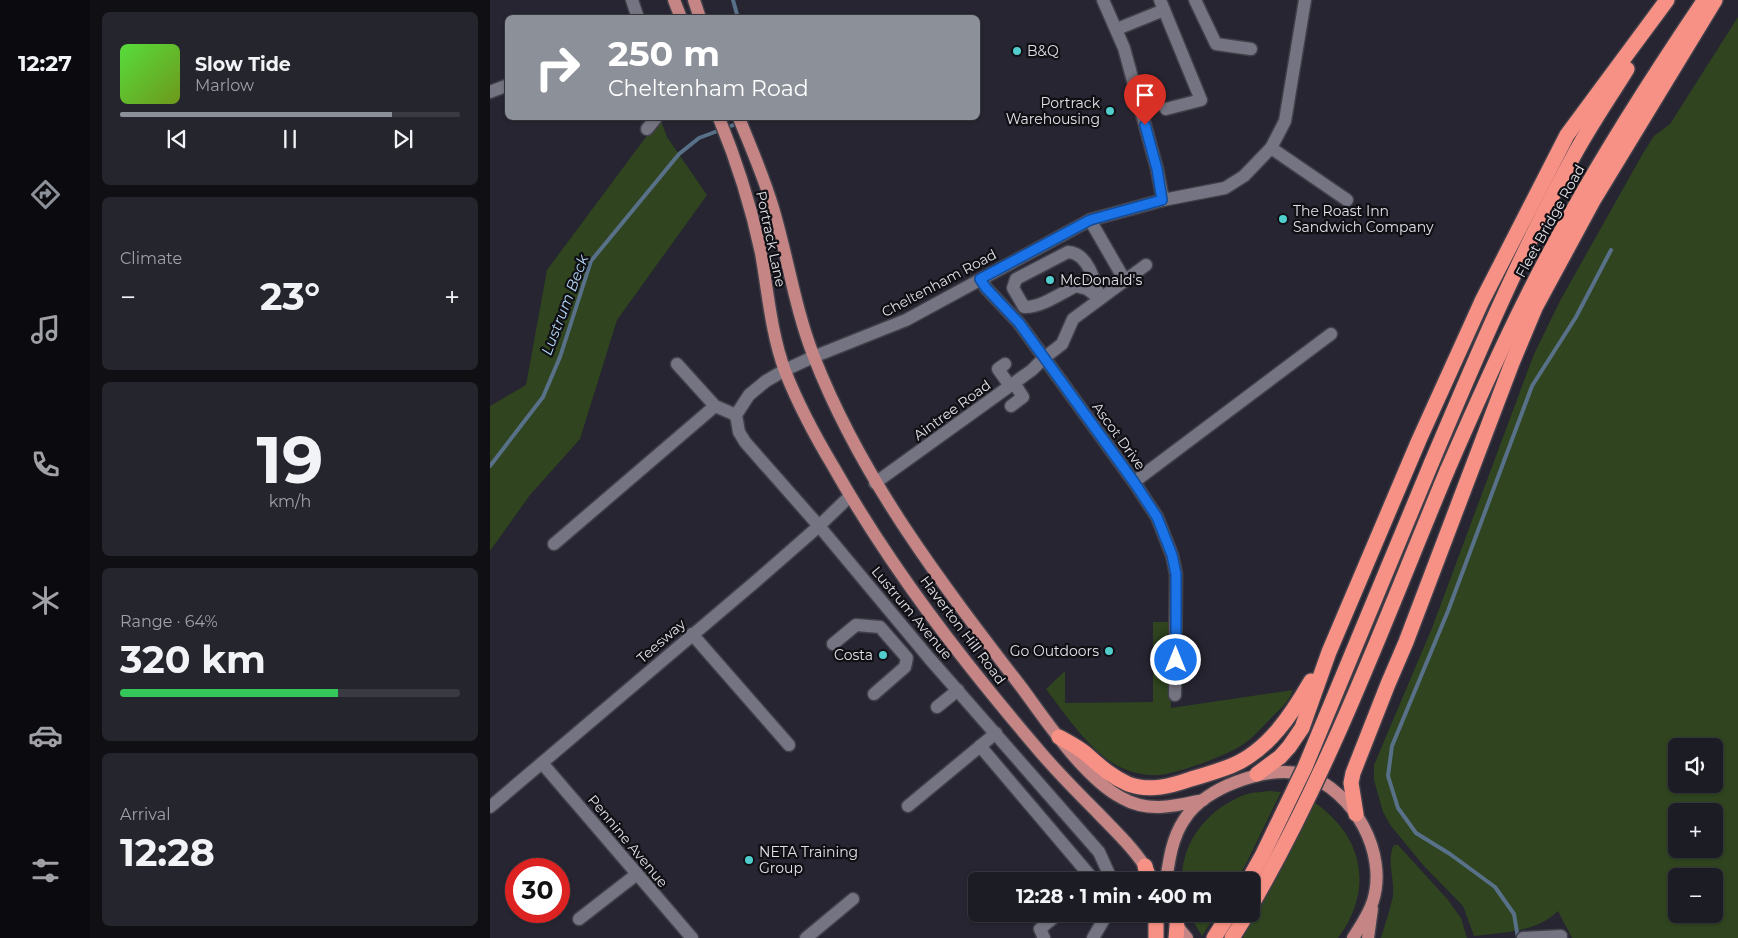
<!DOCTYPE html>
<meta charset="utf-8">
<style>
body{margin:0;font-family:Montserrat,sans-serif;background:#25252d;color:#f1f3f6;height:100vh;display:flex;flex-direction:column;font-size:19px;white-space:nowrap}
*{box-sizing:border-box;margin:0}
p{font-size:16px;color:#a0a1a7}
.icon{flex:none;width:28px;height:28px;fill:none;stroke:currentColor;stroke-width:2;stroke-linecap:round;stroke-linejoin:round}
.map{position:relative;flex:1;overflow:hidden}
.details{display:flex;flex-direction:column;gap:12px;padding:12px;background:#0f0f14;width:400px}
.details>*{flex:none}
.top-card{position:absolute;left:15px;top:15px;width:475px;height:105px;border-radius:8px;box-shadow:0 1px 4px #0004,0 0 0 1px #3a3a42;background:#8c9099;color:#fff;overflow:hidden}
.tools{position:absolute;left:1178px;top:738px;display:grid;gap:10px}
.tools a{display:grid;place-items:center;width:55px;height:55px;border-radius:8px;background:#1c1c25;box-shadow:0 1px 4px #0004,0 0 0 1px #3a3a42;font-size:25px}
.speed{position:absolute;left:15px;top:858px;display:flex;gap:10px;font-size:25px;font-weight:700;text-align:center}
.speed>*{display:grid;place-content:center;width:65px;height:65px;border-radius:50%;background:#1c1c25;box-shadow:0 1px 4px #0004,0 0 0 1px #3a3a42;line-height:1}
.speed .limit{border:8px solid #d22;background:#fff;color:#111}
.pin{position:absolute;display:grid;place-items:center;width:42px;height:42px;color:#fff;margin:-51px -21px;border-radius:50% 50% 50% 0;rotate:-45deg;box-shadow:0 0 5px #0007}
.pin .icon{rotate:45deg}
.me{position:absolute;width:55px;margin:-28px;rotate:0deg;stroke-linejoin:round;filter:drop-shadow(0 0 4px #0008)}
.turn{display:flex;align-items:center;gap:18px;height:105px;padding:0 20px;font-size:22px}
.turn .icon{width:65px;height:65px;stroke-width:2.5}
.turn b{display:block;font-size:35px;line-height:42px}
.big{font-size:38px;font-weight:700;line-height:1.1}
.details .tile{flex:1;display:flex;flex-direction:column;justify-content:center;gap:8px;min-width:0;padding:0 18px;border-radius:8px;background:#25252d}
.details .dial{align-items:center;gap:0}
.dial b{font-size:65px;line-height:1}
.song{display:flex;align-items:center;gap:15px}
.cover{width:60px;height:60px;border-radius:8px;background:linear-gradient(135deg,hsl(110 70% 55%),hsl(80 70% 35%))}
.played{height:5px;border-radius:2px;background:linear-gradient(90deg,#8c9099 80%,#3a3a42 80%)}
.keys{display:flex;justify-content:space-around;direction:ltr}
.heat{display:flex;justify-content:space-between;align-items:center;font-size:28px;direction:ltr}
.charge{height:8px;border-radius:4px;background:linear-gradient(90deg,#34c759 64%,#3a3a42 0)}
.trip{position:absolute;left:478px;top:872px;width:292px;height:50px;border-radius:8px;background:#1c1c25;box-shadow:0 1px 4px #0004,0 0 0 1px #3a3a42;font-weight:700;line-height:50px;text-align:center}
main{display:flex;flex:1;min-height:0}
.tabs{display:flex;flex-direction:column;width:90px;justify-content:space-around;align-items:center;background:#0b0b0f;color:#a0a1a7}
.tabs .icon{width:35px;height:35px}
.tabs .on{color:#8c9099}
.tabs b{font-size:22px;color:#f1f3f6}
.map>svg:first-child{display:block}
.green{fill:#2f441f;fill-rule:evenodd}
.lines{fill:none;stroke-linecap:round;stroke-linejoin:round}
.stream{stroke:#587188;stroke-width:4}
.minor-casing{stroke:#41404a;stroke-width:15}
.major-casing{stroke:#41404a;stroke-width:15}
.highway-casing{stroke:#41404a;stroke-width:18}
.minor{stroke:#757482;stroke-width:12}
.major{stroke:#c48584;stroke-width:12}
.highway{stroke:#f89185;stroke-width:15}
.highway-bridge-casing{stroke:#41404a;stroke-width:18;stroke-linecap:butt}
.highway-bridge{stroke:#f89185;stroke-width:15}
.route-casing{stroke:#114b97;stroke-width:12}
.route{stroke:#1a73e8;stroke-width:9}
.poi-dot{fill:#52cdcd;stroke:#0f0f14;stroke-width:2}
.labels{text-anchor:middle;stroke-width:4.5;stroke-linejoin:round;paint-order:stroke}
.poi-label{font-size:14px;fill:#e0e0e8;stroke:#0f0f14;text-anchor:start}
.street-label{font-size:14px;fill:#e0e0e8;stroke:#0f0f14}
.water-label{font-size:15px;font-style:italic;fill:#b4d7f7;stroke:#0f0f14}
</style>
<main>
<nav class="tabs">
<b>12:27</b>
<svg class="icon on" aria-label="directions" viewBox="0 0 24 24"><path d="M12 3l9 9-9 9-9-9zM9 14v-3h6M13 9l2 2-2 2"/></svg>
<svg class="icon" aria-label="music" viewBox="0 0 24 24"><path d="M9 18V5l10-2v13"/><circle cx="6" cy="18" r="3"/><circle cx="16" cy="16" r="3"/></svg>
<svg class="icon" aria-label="phone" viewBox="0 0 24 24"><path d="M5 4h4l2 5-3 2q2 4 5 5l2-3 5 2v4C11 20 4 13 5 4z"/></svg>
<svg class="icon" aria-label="climate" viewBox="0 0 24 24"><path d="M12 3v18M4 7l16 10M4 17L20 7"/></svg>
<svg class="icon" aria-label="car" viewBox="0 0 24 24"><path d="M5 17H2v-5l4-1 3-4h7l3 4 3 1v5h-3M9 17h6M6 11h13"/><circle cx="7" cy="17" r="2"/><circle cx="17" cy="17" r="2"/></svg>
<svg class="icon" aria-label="filters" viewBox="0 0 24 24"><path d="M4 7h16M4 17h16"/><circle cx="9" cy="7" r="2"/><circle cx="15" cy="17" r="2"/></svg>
</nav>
<section class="details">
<div class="tile">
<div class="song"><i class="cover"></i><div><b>Slow Tide</b><p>Marlow</p></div></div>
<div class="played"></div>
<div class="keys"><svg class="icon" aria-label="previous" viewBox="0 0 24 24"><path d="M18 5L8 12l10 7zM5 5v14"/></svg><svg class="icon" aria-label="pause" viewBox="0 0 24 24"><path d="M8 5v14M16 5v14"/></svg><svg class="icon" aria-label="next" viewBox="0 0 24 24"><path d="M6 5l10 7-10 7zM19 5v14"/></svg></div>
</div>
<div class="tile"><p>Climate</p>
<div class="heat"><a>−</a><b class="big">23°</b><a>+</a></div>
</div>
<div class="tile dial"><b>19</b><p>km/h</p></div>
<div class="tile"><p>Range · 64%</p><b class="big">320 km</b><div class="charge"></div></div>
<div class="tile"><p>Arrival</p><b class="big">12:28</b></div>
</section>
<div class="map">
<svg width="1248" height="938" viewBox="0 0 1248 938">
<rect width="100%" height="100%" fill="#262531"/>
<g class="green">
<path d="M 1248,17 L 1248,938 L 1082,938 L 1068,911 C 1045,933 1015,932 984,936 L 973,906 L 934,866 L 901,826 L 893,812 L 884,780 L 884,765 L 942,628 L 1044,354 L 1071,299 L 1152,155 L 1164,136 L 1180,124 ZM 1224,746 L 1224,784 L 1186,784 L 1186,746 ZM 1186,811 L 1224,811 L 1224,849 L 1186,849 ZM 1224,876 L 1224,914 L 1186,914 L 1186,876 Z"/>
<polygon points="170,118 177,137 217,195 127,320 90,439 40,495 0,551 0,406 36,385 57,270"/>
<path d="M 663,622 L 679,622 L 681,708 L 803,690 C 798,703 792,707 782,717 C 773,726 765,736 755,743 C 741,754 687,774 669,775 C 657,776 643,773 632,768 C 602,755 575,714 556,689 L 575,671 L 575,703 L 663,702 Z"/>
<path d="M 780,791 L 791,792 L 757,862 L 746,881 L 692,881 C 691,840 720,807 757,794 C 764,792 773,792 780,791 Z"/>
<path d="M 822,801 C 873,834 885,889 848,938 L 749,938 C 777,895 801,848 822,801 Z"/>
<path d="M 904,845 L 908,845 L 958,900 L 971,918 L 977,938 L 891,938 C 895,924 900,910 903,896 C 905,880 896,860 904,845 Z"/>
<polygon points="699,914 726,914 712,936"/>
</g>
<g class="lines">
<g class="stream">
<polyline points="243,0 248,18"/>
<polyline points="0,466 53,397 70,357 101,261 189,154 209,138 262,118"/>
<polyline points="1028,938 1024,914 1005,887 960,854 926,833 908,808 898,776 902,746 958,611 1042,386 1086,317 1121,250"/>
</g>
<defs>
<g id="minor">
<polyline points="142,0 148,18"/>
<polyline points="613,0 634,48 667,169 673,200"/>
<polyline points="670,0 711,100 676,109"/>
<polyline points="705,0 726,44 761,49"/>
<polyline points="627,29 674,10"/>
<polyline points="0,92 18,85"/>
<polyline points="157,129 166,118"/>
<polyline points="781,148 857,200"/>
<polyline points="600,220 634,279"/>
<path d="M 578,252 C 598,253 605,281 609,298 L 597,289 L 586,286 C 571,293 551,308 534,307 L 523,288 L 526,279 Z"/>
<polyline points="491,279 496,288 529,323 644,482 667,517 682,555 686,574 685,695"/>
<polyline points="187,364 225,406 246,415"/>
<polyline points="515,364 508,369 520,386"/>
<polyline points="521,406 533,397 524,383"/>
<polyline points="644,482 841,334"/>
<polyline points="385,483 542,370 554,358 572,344 583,319 656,265"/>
<polyline points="64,544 225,406"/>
<polyline points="202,634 299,745"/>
<polyline points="343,644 366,625 390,627 417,658 415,667 384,694"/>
<polyline points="447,707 468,690"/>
<polyline points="490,746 602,878 603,881"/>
<polyline points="52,763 202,938"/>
<polyline points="418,806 506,733"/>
<polyline points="0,807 265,582 329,526 360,496"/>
<polyline points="620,881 619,874 609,852 439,658 329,526 255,442 249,432 246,415 259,395 276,381 295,370 323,357 416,320 600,220 673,200 735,188 754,176 781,148 795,121 815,0"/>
<polyline points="89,919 147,874"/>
<polyline points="316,938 363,899"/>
<polyline points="554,938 550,929 568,914"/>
<polyline points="603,938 617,914"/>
<polyline points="1033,938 1071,936"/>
</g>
<g id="major">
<polyline points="184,0 191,18"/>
<polyline points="204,0 210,18"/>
<path d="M 229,118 C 247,162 261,206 271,253 C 278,292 281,333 295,371 C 308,404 325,436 343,466 C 400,567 471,659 546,747 C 565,770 586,791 607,812 C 625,831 646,850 659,873"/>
<path d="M 249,118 C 261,148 274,177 283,208 C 298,258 305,309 324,357 C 372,480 452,584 532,688 C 557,722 595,779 632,798 C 658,813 685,806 713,800"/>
<path d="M 676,881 C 679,860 682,838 694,820 C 705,802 727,789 746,782 C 767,774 793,768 816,775 C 864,791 898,853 883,901 C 879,914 870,927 863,938"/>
<polyline points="682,914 687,926 697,938"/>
<polyline points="878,938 882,909"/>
</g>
<g id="highway">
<path d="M 941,464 C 985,360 1029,256 1083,157 C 1099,127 1119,98 1137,69"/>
<path d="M 957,471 C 994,386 1032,301 1077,221 C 1119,145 1166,72 1214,1"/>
<path d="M 569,737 C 578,742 588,747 595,753 C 609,765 620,776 638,784 C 660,792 681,786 701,779 C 715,775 728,771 741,766 C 778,751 802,714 821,681"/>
<polyline points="767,774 790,757 799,747 812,728 839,652 929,440 992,301 1077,135 1177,0"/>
<polyline points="866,814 861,783 863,773 898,684 916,642 1022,363 1045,308 1104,199 1225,0"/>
<polyline points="655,866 659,881"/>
<polyline points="666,938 666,914"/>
<polyline points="686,938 687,926"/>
<polyline points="724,938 739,914"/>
<polyline points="742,938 757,914"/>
</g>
</defs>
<use href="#minor" class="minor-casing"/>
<use href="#major" class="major-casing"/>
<use href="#highway" class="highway-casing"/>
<use href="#minor" class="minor"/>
<use href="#major" class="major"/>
<use href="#highway" class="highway"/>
<defs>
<g id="highway-bridge">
<polyline points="758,881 772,856 815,767 941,464"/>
<path d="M 761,906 C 841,768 896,617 957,471"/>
</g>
</defs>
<use href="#highway-bridge" class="highway-bridge-casing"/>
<use href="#highway-bridge" class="highway-bridge"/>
</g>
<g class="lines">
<defs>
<polyline id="route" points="655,125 667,169 672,200 600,220 490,279 496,288 529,323 644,482 667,517 682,555 686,574 686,660"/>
</defs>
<use href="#route" class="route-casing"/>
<use href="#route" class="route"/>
</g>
<g class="poi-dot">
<circle cx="527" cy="51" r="5"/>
<circle cx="620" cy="111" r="5"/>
<circle cx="793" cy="219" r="5"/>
<circle cx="560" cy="280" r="5"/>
<circle cx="619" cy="651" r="5"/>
<circle cx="393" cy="655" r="5"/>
<circle cx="259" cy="860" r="5"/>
</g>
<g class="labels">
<g class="poi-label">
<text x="537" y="56">B&amp;Q</text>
<text x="610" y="108" text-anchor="end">Portrack<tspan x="610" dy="16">Warehousing</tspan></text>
<text x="803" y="216">The Roast Inn<tspan x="803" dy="16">Sandwich Company</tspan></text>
<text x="570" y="285">McDonald's</text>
<text x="609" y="656" text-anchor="end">Go Outdoors</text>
<text x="383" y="660" text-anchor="end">Costa</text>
<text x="269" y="857">NETA Training<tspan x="269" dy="16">Group</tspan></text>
</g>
<g class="street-label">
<text transform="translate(1060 221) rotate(-61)" y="5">Fleet Bridge Road</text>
<text transform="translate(281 239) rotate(78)" y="5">Portrack Lane</text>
<text transform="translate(449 283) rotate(-28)" y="5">Cheltenham Road</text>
<text transform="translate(462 410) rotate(-36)" y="5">Aintree Road</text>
<text transform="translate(629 436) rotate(54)" y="5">Ascot Drive</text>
<text transform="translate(422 613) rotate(50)" y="5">Lustrum Avenue</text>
<text transform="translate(473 630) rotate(53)" y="5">Haverton Hill Road</text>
<text transform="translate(171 641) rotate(-41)" y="5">Teesway</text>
<text transform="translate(138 841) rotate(50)" y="5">Pennine Avenue</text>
</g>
<g class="water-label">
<text transform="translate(75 305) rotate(-69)" y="5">Lustrum Beck</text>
</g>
</g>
</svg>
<div class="tools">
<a><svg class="icon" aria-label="sound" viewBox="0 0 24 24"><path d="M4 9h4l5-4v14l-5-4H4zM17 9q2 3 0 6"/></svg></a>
<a>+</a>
<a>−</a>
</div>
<div class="speed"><div class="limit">30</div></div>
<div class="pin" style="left:655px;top:125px;background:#d93025"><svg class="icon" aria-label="arrive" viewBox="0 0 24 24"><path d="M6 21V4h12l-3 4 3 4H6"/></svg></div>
<svg class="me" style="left:686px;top:660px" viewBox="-20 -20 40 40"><circle r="17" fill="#1a73e8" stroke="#fff" stroke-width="3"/><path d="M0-11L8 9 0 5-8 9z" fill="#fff"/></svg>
<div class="trip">12:28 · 1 min · 400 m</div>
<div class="top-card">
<div class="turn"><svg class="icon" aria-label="right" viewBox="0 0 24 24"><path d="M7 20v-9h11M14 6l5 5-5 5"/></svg><div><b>250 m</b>Cheltenham Road</div></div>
</div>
</div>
</main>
